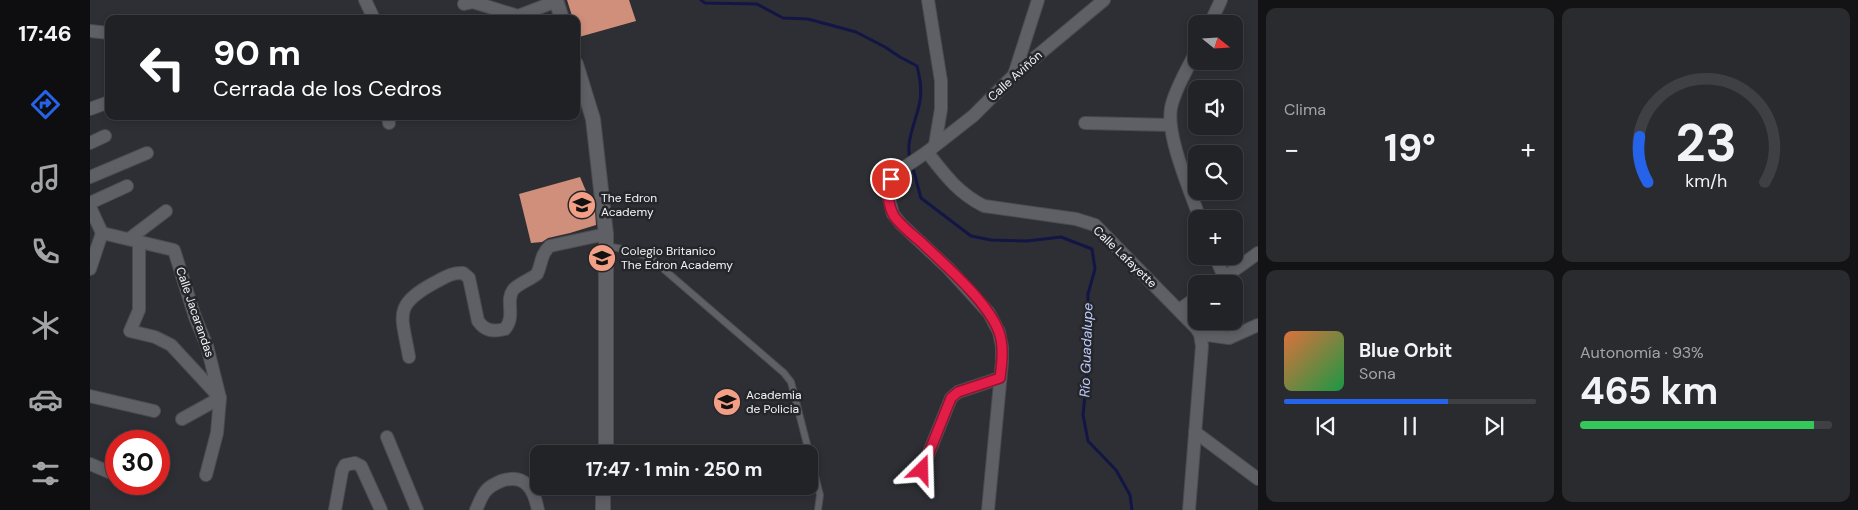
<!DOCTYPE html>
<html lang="es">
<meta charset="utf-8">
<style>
body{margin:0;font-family:"DM Sans",sans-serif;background:#2a2b2f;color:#f1f3f6;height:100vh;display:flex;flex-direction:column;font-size:19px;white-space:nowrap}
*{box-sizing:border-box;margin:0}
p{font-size:16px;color:#a2a4a7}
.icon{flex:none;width:28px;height:28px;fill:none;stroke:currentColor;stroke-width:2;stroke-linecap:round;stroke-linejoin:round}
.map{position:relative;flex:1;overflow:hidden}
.details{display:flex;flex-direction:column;gap:8px;padding:8px;background:#131315;width:600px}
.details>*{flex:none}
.guide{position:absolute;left:15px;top:15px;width:475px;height:105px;border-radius:10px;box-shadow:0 2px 8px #0003,0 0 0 1px #3f4044;background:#202124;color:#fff;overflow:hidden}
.needle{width:32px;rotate:108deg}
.fabs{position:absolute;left:1098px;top:15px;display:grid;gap:10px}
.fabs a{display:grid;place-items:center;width:55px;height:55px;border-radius:10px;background:#222327;box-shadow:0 2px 8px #0003,0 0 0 1px #3f4044;font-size:25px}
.speed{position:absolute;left:15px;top:430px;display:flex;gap:10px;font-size:25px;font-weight:700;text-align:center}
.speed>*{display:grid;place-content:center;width:65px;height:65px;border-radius:50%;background:#222327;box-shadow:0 2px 8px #0003,0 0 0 1px #3f4044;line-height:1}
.speed .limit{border:8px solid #d22;background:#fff;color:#111}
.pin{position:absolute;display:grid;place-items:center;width:42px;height:42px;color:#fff;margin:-21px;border:2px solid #fff;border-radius:50%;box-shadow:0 1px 5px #0007}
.me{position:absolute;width:55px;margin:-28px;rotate:22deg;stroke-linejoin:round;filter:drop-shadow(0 0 4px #0008)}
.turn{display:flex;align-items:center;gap:18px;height:105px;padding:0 25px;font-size:22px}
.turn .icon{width:65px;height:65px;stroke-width:2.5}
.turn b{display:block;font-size:35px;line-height:42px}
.big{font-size:38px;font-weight:700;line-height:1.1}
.details .card{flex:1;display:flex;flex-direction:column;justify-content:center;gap:8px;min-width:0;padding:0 18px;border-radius:10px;background:#2a2b2f}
.details .dial{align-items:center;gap:0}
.dial svg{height:130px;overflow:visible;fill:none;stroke:#3f4044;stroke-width:7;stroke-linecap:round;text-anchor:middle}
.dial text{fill:#f1f3f6;stroke:none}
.song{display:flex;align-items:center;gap:15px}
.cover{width:60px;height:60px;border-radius:8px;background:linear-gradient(135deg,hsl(20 70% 55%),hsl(140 70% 35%))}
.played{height:5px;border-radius:2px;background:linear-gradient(90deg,#2563eb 65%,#3f4044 65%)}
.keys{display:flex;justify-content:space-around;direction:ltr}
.heat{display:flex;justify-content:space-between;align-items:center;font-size:28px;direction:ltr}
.charge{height:8px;border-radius:4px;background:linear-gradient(90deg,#34c759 93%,#3f4044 0)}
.details .tiles{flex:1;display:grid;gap:8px;grid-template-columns:repeat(2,1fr)}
.trip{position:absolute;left:440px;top:445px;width:288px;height:50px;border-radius:10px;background:#222327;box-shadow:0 2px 8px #0003,0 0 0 1px #3f4044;font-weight:700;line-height:50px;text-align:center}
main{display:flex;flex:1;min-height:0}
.dock{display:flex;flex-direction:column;width:90px;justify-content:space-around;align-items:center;background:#0e0e10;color:#a2a4a7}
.dock .icon{width:35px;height:35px}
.dock .selected{color:#2563eb}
.dock b{font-size:22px;color:#f1f3f6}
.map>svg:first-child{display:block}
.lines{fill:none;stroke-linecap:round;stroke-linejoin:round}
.stream{stroke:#131644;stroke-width:3}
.building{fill:#d08f7b}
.service-casing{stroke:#4b4c50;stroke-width:8}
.minor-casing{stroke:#4b4c50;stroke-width:14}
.secondary-casing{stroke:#4b4c50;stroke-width:16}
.service{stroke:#5e6065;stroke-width:6}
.minor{stroke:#5e6065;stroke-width:12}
.secondary{stroke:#5e6065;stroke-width:14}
.route-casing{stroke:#92132f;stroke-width:12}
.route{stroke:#e11d48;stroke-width:9}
.labels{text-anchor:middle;stroke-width:5;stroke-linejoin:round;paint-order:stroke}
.street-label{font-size:12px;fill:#f3f3f6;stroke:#24262a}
.poi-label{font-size:12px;fill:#f3f3f6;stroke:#24262a;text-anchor:start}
.water-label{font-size:14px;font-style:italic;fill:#bfcbfc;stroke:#24262a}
</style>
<main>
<nav class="dock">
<b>17:46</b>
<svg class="icon selected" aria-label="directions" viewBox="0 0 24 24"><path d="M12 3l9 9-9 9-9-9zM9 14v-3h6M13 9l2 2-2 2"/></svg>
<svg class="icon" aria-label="music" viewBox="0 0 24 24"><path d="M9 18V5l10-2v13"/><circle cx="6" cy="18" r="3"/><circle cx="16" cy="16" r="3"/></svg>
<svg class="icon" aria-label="phone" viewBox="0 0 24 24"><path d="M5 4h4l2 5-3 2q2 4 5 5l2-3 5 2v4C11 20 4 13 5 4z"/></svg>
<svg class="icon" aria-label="climate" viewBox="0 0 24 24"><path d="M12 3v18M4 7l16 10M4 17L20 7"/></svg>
<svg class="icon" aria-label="car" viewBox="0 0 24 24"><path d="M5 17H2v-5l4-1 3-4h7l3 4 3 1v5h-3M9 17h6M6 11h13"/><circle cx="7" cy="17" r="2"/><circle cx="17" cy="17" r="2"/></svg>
<svg class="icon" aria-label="filters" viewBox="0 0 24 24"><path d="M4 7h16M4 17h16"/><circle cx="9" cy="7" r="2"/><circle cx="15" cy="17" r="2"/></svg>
</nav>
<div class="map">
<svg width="1168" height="510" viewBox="0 0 1168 510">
<rect width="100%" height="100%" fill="#2e2f34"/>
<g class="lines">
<g class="stream">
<path d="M 611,0 L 615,3 L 667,4 L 693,18 L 718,19 L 766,32 L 795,47 L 810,57 L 827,66 C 830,78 832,88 830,101 C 827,119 815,141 820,159"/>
<polyline points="822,165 831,198 881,236 901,240 937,241 971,237 1002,249 1005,269 998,294 998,365 993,415 998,441 1026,470 1040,495 1042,510"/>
</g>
</g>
<g class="building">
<polygon points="477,0 539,0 546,21 489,37 486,29 486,19 483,19"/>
<polygon points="490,177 505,212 506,225 480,233 458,238 452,242 441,243 429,194"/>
</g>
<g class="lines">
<defs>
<path id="service" d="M 516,246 C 533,249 548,251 563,260 L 694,373 L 701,382 L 730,495 L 728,510"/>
<g id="minor">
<polyline points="275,0 284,19"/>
<polyline points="838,0 851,81 851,109 845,145"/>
<polyline points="374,4 383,2 428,16 467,1"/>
<polyline points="1120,24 1131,0"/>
<polyline points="0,31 19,33"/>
<path d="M 1106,51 C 1098,69 1085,88 1081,108 C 1076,136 1100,190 1110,219"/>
<polyline points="924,75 948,0"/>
<polyline points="0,109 19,102"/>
<polyline points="298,116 299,123"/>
<polyline points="995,123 1080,125"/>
<polyline points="0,143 15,136"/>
<path d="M 837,152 C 855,175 868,193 894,206 L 986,219 L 1005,225 L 1106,328 L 1110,334 L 1112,346 L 1099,510"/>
<polyline points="0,177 57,153"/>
<polyline points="0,203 37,186"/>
<polyline points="0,207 12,233"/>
<polyline points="12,233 84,250 105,317 117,346 130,398 127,433 116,475"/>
<polyline points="39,239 76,211"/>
<polyline points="49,242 49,310 40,331 65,337 81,345 130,398 92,419"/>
<polyline points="1125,256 1134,277"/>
<polyline points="0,269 12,233"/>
<polyline points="1125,284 1168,253"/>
<polyline points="1089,310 1106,298"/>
<polyline points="1110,334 1139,338 1168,325"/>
<path d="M 319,357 C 312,315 302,306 344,283 C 354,278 362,272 373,273 L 379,278 L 388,321 C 395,331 403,332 415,329 C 426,316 415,301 423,290 C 429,283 440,280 447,274 C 452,264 450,255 460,246 L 516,234"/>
<polyline points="0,396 64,411"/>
<polyline points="1105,432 1168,479"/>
<polyline points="297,437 327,510"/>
<polyline points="0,464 26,475"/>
<polyline points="832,470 861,398 868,392 910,378"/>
<polyline points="50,484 54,485"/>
<polyline points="245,510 252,471 255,465 265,463 271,466 291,510"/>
<path d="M 386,510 C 389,504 391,497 395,492 C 399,486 405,484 411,481 C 435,473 444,489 448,510"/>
<polyline points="898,510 912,362 912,347 909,332 899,313 858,268 811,224 803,214 798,195 799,183 806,173 837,152 883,116 924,75 1014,0"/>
</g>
<g id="secondary">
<polyline points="466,0 472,19"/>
<polyline points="486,64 503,119 516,234 516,454"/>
<polyline points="513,510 513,486"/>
</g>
</defs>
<use href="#service" class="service-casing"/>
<use href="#minor" class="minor-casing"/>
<use href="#secondary" class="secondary-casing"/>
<use href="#service" class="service"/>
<use href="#minor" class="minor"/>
<use href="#secondary" class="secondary"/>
</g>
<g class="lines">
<defs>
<path id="route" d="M 801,179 C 796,190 798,205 804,216 C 811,226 822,234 832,243 C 855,265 898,302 909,332 C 914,346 912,363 910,378 L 868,392 L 861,398 L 832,470"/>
</defs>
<use href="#route" class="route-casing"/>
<use href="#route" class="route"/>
</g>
<defs>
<symbol id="school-disc" viewBox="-11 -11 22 22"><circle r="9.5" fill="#f39f86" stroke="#24262a"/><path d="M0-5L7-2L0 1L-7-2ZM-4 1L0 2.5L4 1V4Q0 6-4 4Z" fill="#111"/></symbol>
</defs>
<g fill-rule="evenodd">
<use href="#school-disc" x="476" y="189" width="32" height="32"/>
<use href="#school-disc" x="496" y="242" width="32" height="32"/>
<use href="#school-disc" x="621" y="386" width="32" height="32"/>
</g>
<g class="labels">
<g class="street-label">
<text transform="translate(925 76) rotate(-42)" y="4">Calle Aviñón</text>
<text transform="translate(1035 257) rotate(44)" y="4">Calle Lafayette</text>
<text transform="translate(105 312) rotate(71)" y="4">Calle Jacarandas</text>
</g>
<g class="poi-label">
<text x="511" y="202">The Edron<tspan x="511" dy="14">Academy</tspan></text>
<text x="531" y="255">Colegio Britanico<tspan x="531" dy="14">The Edron Academy</tspan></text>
<text x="656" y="399">Academia<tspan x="656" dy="14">de Policia</tspan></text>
</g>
<g class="water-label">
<text transform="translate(996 350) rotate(-88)" y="5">Río Guadalupe</text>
</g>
</g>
</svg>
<div class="fabs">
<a><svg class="needle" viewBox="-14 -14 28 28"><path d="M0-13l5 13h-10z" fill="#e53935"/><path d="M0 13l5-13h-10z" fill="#a2a4a7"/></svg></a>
<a><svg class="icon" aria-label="sound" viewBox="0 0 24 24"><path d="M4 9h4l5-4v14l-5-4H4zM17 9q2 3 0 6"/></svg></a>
<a><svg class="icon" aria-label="search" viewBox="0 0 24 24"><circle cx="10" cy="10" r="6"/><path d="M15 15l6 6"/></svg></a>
<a>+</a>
<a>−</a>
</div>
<div class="speed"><div class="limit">30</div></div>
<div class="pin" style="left:801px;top:179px;background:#d93025"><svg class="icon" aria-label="arrive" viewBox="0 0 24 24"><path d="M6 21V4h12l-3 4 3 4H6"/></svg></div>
<svg class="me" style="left:832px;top:470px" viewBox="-20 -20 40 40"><path d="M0-17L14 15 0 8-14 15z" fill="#e11d48" stroke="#fff" stroke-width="4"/></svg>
<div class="trip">17:47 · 1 min · 250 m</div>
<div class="guide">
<div class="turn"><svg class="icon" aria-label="left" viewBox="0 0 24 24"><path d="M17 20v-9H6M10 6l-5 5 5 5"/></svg><div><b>90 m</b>Cerrada de los Cedros</div></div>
</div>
</div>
<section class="details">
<div class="tiles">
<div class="card"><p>Clima</p>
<div class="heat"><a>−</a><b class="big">19°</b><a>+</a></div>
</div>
<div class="card dial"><svg viewBox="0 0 100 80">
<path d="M14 69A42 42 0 1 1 86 69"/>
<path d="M14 69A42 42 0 0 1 9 41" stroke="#2563eb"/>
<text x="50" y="56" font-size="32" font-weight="700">23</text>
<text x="50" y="72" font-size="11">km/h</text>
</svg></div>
<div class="card">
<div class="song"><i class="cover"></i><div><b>Blue Orbit</b><p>Sona</p></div></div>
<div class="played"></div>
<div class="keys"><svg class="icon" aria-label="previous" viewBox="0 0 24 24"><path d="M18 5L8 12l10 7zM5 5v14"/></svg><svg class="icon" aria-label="pause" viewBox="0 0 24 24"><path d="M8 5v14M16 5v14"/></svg><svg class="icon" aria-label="next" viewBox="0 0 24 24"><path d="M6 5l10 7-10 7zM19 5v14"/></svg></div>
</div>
<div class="card"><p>Autonomía · 93%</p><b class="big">465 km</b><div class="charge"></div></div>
</div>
</section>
</main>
